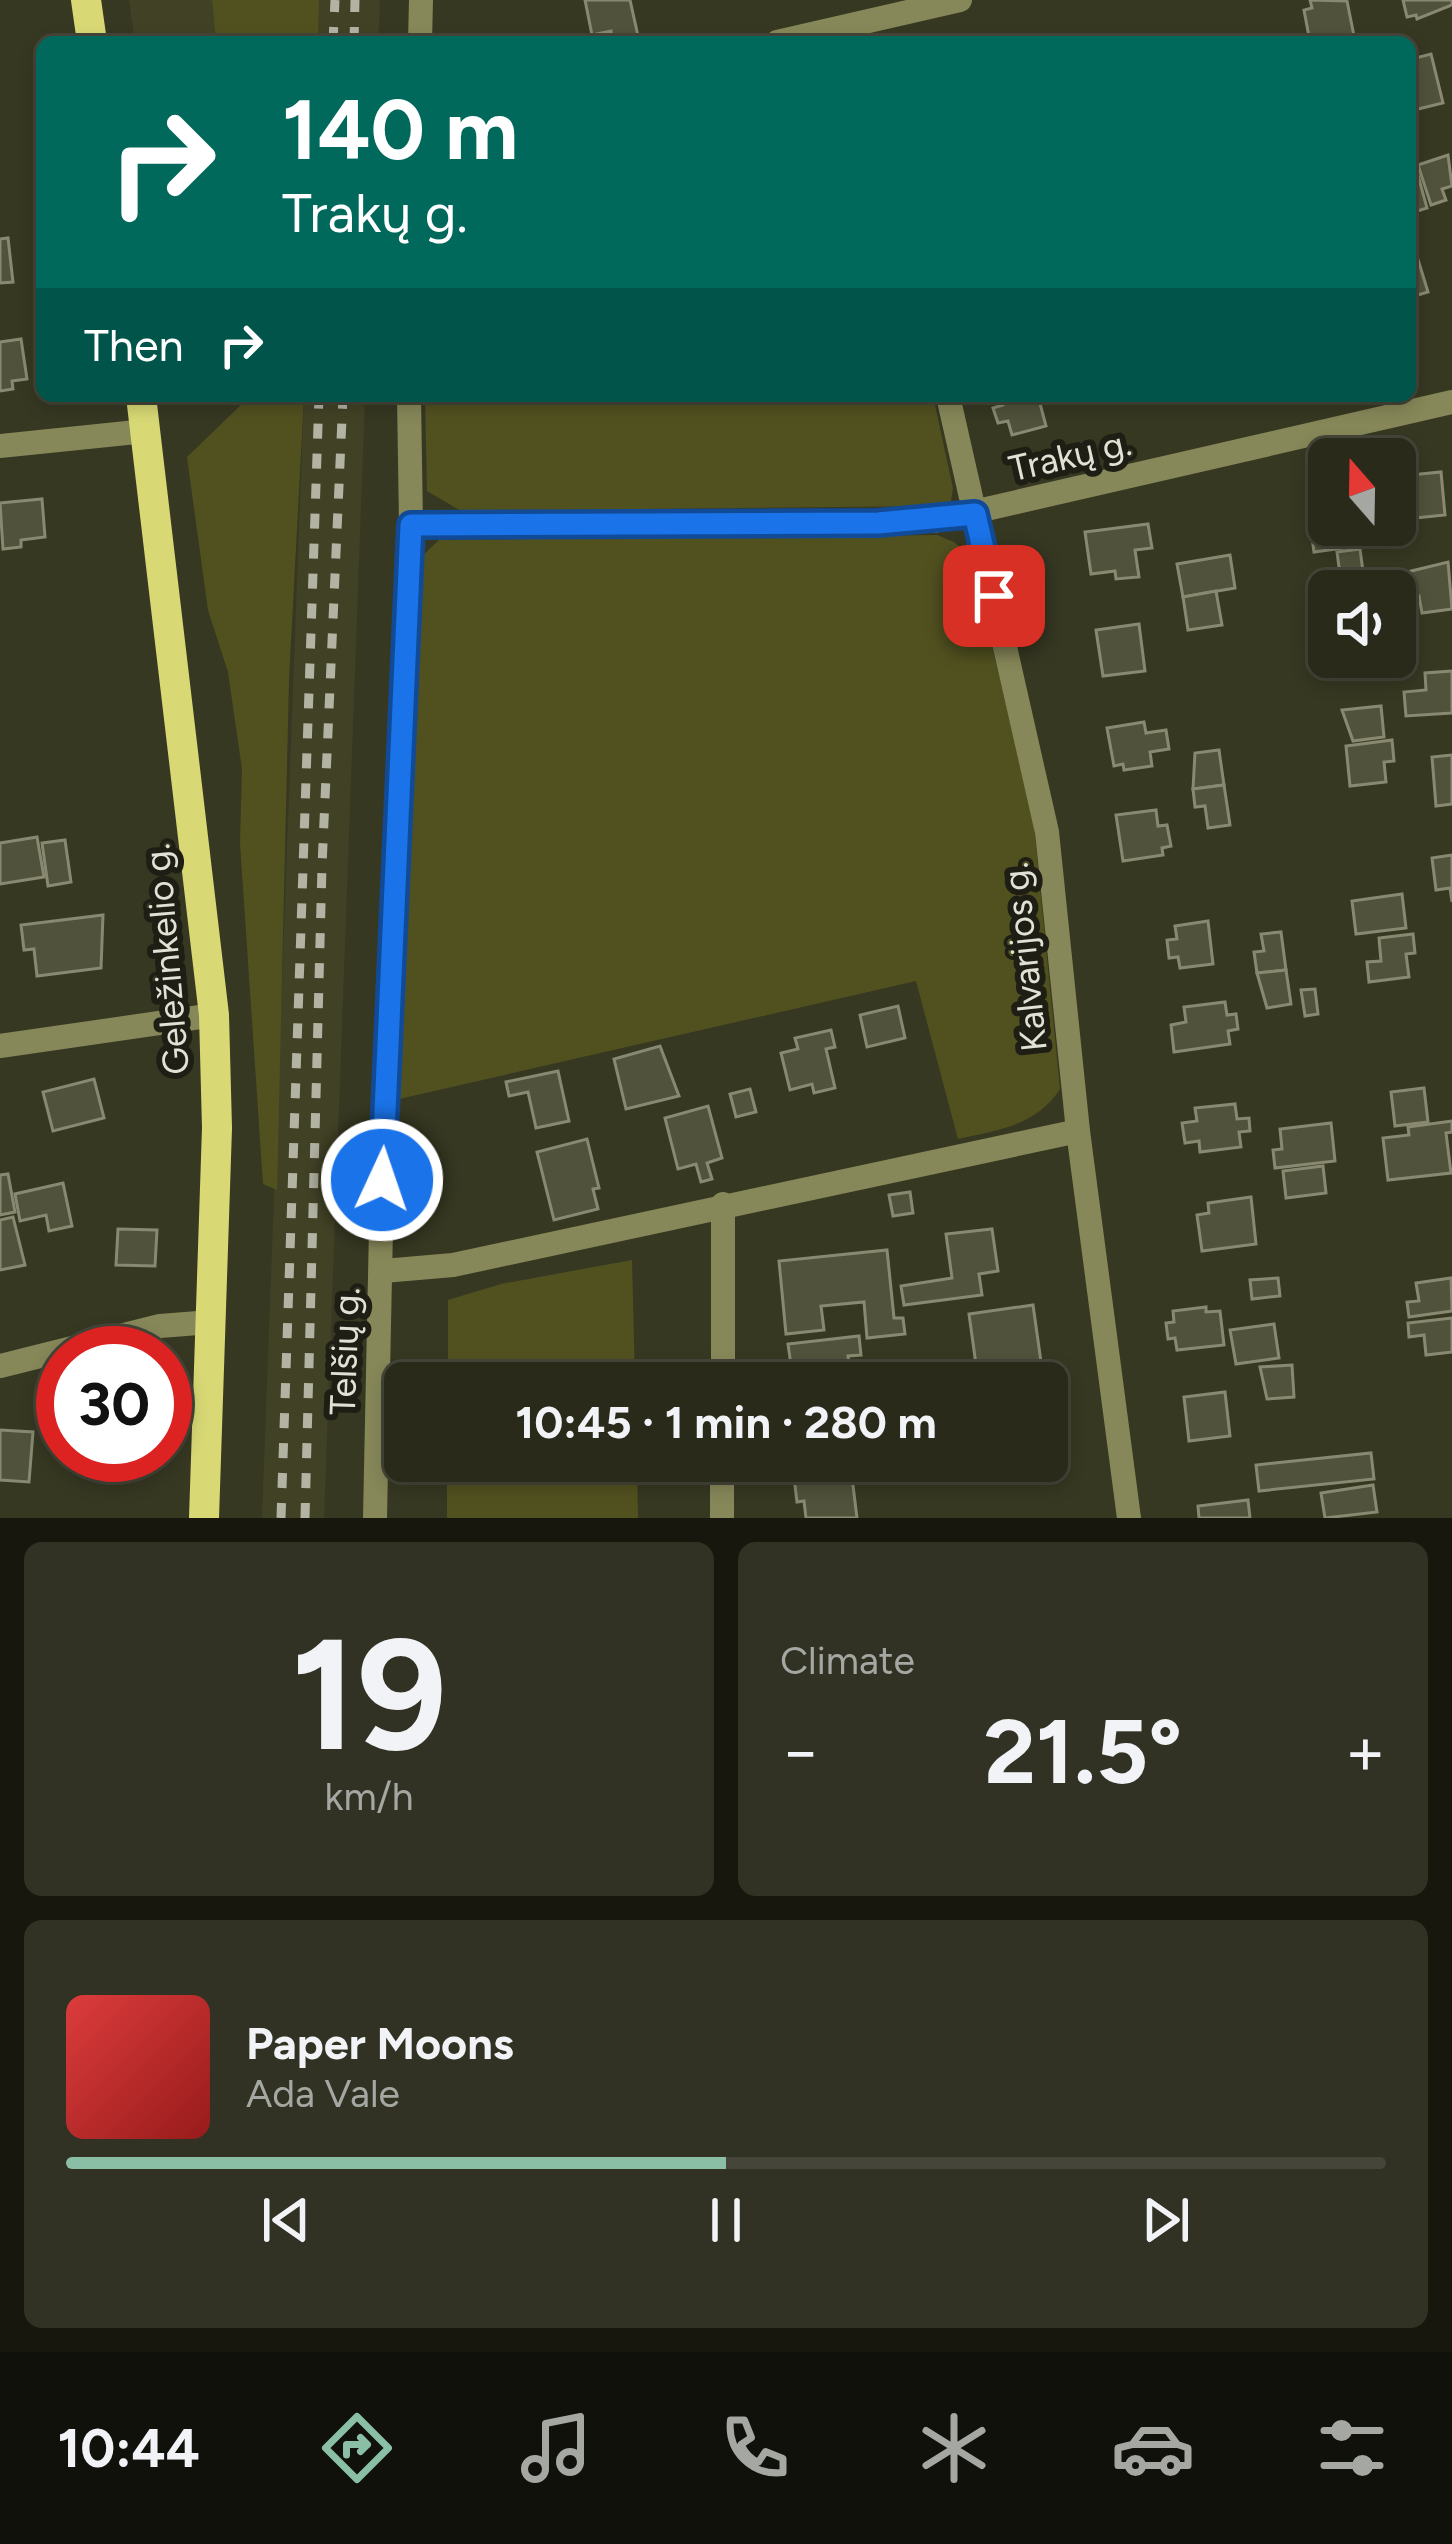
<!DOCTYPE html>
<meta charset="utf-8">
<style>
body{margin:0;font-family:Figtree,sans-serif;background:#313223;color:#f1f3f6;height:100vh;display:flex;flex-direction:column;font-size:45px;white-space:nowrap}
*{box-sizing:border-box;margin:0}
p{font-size:39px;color:#a5a7a2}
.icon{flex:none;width:66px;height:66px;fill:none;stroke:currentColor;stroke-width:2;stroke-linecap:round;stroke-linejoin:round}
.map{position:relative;height:1518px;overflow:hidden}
.drawer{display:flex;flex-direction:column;gap:24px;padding:24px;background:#17170e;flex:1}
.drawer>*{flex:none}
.top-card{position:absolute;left:36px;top:36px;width:1380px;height:366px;border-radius:18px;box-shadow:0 6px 18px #0003,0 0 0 3px #454639;background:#00695c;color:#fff;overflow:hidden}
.needle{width:78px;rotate:340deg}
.fabs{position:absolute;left:1308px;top:438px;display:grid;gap:24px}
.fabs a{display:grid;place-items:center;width:108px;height:108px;border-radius:18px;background:#292a1a;box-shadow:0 6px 18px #0003,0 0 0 3px #454639;font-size:60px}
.speed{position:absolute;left:36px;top:1326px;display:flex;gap:24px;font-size:60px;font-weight:700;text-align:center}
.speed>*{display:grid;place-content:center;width:156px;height:156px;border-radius:50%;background:#292a1a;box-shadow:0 6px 18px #0003,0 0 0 3px #454639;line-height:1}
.speed .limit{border:18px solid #d22;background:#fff;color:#111}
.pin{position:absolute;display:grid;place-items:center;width:102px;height:102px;color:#fff;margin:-51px;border-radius:24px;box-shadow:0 6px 18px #0006}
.me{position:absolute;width:132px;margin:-66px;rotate:3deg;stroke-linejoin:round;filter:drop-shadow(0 0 9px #0008)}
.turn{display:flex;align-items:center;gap:42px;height:252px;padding:0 48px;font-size:54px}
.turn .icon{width:156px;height:156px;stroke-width:2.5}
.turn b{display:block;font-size:84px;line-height:102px}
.then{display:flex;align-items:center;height:114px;padding:0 48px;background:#0003;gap:24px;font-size:45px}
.big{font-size:90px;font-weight:700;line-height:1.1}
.drawer .card{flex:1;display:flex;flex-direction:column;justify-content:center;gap:18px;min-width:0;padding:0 42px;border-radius:18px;background:#313223}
.drawer .dial{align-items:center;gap:0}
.dial b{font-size:156px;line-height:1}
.song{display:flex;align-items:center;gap:36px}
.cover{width:144px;height:144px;border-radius:18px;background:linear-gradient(135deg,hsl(0 70% 55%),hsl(0 70% 35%))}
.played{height:12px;border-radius:6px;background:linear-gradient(90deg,#8abfa5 50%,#454639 50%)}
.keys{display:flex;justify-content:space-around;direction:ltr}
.heat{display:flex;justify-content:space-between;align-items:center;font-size:66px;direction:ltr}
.drawer .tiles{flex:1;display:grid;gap:24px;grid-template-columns:1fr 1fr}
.card:last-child{grid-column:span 2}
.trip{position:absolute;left:384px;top:1362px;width:684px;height:120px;border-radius:18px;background:#292a1a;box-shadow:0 6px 18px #0003,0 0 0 3px #454639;font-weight:700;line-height:120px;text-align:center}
.dock{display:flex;height:192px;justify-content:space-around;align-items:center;background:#10110a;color:#a5a7a2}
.dock .icon{width:84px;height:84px}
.dock .active{color:#8abfa5}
.dock b{font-size:54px;color:#f1f3f6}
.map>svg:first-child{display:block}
.built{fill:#414225}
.green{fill:#515120}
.building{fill:#51523b;stroke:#888970;stroke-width:3}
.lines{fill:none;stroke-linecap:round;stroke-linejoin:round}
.street{stroke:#878859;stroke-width:24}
.primary{stroke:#d8d975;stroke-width:30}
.rail{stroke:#b2b3a3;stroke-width:9;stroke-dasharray:15 15;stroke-linecap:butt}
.route-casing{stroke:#114b97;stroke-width:30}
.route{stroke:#1a73e8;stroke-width:21}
.labels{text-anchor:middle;stroke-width:12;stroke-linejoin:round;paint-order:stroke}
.street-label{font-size:36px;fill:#e1e2d5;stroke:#1e1e15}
</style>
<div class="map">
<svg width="1452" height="1518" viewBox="0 0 1452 1518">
<rect width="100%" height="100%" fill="#373822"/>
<g class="built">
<polygon points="129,0 212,0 216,42 135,42"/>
<polygon points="319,0 380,0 378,42 318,42"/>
<polygon points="304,396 365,396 324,1518 262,1518"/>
</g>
<g class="green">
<polygon points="212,0 319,0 318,42 216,42"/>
<polygon points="257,396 304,396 289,680 277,1190 263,1184 240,843 242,769 228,672 208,610 187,457 243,403 258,402"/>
<polygon points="425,396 933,396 953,488 951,501 936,506 461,511 427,491"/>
<path d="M 937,535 L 954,542 L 972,559 L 1034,826 L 1060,1089 C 1036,1126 998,1130 958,1139 L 916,981 L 399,1099 L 420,558 L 439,540 Z"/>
<polygon points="632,1260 635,1383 448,1383 448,1300 501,1284"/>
<polygon points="447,1461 637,1461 638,1518 447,1518"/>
</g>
<g class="building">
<polygon points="585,0 630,0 638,36 613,42 611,31 592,35"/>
<polygon points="1310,0 1347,1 1354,36 1310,42 1304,10 1312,8"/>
<polygon points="1403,0 1452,0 1452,5 1417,19 1416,15 1407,17"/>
<polygon points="1410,53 1412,59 1431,54 1443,103 1410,111"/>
<polygon points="1448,155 1452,186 1442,189 1446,200 1431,205 1418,165"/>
<polygon points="1413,157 1427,208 1411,213 1410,158"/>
<polygon points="8,238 13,282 0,283 0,239"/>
<polygon points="1416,253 1428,292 1411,297 1410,307 1410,255"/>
<polygon points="21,339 27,379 12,381 13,389 0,391 0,342"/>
<polygon points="1001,396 1038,396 1046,426 1012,435 1008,421 998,423 993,408 1003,405"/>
<polygon points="1441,472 1445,515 1405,519 1400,476"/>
<polygon points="42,499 45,537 21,540 21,547 3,549 0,503"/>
<polygon points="1329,514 1329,525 1370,528 1373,544 1314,552 1309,516"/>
<polygon points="1148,524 1152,548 1135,550 1139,577 1116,579 1115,571 1091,574 1085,532"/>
<polygon points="1360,549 1364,579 1341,582 1337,552"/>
<polygon points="1230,555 1235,588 1183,597 1177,564"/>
<polygon points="1448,562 1452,609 1422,613 1419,596 1402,598 1399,574"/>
<polygon points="1216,591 1222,625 1188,630 1183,597"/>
<polygon points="1139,624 1145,671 1103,676 1096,630"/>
<polygon points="1452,671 1452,713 1406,716 1404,692 1426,690 1425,673"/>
<polygon points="1381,706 1384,737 1353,741 1342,710"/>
<polygon points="1144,722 1146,733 1166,730 1169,749 1150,752 1152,766 1124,770 1123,764 1114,766 1107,728"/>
<polygon points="1392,740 1394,761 1384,762 1386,782 1350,786 1346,746"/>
<polygon points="1219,750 1224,785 1193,789 1195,753"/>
<polygon points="1452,755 1452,804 1436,806 1432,757"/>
<polygon points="1224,785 1230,825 1208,828 1205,806 1195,807 1193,789"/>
<polygon points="1156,810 1158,826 1167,825 1171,846 1162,848 1163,855 1123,861 1116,815"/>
<polygon points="37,837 44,877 0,884 0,843"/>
<polygon points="65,840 71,882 48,886 42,843"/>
<polygon points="1452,855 1452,902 1450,888 1436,890 1432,858"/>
<polygon points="1402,894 1406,928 1356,934 1352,901"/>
<polygon points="103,915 101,968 37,976 34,949 24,950 21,925"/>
<polygon points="1208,921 1213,964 1180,968 1178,957 1169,958 1167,940 1177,939 1175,926"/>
<polygon points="1281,932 1286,970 1257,973 1254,952 1264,951 1261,934"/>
<polygon points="1413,934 1415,953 1406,954 1409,977 1369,982 1367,962 1381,961 1379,938"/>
<polygon points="1286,970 1291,1004 1267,1008 1257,973"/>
<polygon points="1315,989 1318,1014 1305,1016 1301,990"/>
<polygon points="1225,1002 1227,1015 1236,1014 1238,1029 1228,1031 1230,1044 1174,1052 1171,1025 1186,1022 1184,1007"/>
<polygon points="898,1006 905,1038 867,1047 860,1015"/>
<polygon points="831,1030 835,1047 826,1049 835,1088 814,1093 812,1084 790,1090 781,1053 798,1049 795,1038"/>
<polygon points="660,1046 679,1096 626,1109 614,1059"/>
<polygon points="558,1071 569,1121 536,1128 528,1092 509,1096 506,1082"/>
<polygon points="94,1079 104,1118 53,1131 43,1092"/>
<polygon points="1424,1088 1428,1122 1395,1126 1391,1092"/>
<polygon points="750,1089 756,1112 736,1117 730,1094"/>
<polygon points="1235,1104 1237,1119 1249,1118 1250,1131 1239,1132 1241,1147 1200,1152 1199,1141 1185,1143 1182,1123 1197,1121 1195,1108"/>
<polygon points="708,1106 722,1158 707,1163 712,1179 701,1182 696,1164 678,1169 665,1118"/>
<polygon points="1452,1121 1452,1132 1446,1133 1451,1173 1388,1180 1383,1138 1409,1135 1408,1127"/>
<polygon points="1331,1123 1335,1161 1275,1168 1273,1150 1282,1149 1280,1129"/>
<polygon points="587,1139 599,1188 593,1189 598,1209 554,1220 537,1152"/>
<polygon points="1323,1166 1326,1193 1286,1198 1283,1171"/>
<polygon points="8,1174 15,1212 0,1215 0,1175"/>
<polygon points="63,1183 72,1226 49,1231 46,1215 20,1221 15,1194"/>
<polygon points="910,1192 913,1213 893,1216 889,1195"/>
<polygon points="1251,1197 1256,1244 1202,1251 1197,1215 1209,1213 1208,1203"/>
<polygon points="13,1217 25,1265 0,1270 0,1220"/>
<polygon points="118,1229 157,1230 155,1266 116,1265"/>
<polygon points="992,1229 998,1271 979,1274 982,1295 904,1305 901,1286 952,1278 946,1234"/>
<polygon points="887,1250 894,1318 903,1318 905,1334 867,1338 864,1302 821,1306 824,1330 786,1334 779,1261"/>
<polygon points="1278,1278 1280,1296 1252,1299 1250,1280"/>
<polygon points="1451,1278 1452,1311 1409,1317 1407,1302 1419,1301 1416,1283"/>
<polygon points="1033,1305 1042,1369 984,1377 977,1372 969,1314"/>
<polygon points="1206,1307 1206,1312 1220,1311 1224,1345 1177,1350 1175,1338 1168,1339 1166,1323 1174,1322 1173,1311"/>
<polygon points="1452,1318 1452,1352 1426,1355 1424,1335 1409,1337 1408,1323"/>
<polygon points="1274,1324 1279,1358 1236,1364 1230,1330"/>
<polygon points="859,1336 861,1355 848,1356 851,1383 787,1383 792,1372 788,1344"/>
<polygon points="1292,1365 1294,1397 1267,1399 1260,1367"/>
<polygon points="984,1372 985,1383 954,1383 953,1376"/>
<polygon points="1225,1392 1230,1436 1189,1441 1184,1397"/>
<polygon points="0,1430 33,1432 29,1482 0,1480"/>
<polygon points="1371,1453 1374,1479 1259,1491 1256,1465"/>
<polygon points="792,1461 850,1461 857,1518 806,1518 804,1501 797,1502"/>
<polygon points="1373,1485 1377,1512 1325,1518 1321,1493"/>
<polygon points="1248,1500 1250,1518 1199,1518 1198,1506"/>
</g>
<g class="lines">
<g class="street">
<polyline points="420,42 421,0"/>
<polyline points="777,42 960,0"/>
<polyline points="948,396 1047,832 1078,1131 1129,1518"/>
<polyline points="0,446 146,431"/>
<polyline points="411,525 934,521 1452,402"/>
<polyline points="0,1046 214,1015"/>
<polyline points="723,1204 723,1383"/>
<polyline points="383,1271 453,1265 1078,1131"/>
<polyline points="0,1366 160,1326 211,1322"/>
<polyline points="375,1518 382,1180 411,525 409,396"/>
<polyline points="722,1518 722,1461"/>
</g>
<g class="primary">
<polyline points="86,0 92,42"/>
<polyline points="141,396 214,1015 217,1128 204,1518"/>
</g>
<g class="rail">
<polyline points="333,42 335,0"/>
<polyline points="354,42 355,0"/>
<polyline points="281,1518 319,396"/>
<polyline points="305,1518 322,866 343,396"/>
</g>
</g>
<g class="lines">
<defs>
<polyline id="route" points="382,1180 411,525 878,523 975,514 994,596"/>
</defs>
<use href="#route" class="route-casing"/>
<use href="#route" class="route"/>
</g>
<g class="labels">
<g class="street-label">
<text transform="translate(1070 455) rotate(-13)" y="13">Trakų g.</text>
<text transform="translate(1024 957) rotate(-96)" y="13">Kalvarijos g.</text>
<text transform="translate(166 959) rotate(-95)" y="13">Geležinkelio g.</text>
<text transform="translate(344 1351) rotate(-88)" y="13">Telšių g.</text>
</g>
</g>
</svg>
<div class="fabs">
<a><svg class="needle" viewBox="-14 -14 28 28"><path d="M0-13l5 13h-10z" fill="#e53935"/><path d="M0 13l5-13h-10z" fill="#a5a7a2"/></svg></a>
<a><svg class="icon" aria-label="sound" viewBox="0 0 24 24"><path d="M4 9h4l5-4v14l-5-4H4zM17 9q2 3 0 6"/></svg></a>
</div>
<div class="speed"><div class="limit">30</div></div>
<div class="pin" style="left:994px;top:596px;background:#d93025"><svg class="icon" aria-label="arrive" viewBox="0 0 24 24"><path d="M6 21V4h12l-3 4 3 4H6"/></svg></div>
<svg class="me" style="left:382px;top:1180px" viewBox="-20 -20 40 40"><circle r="17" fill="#1a73e8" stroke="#fff" stroke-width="3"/><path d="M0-11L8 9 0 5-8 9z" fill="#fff"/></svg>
<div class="trip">10:45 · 1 min · 280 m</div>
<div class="top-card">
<div class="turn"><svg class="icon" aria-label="right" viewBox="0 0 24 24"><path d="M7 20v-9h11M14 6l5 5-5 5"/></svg><div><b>140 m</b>Trakų g.</div></div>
<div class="then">Then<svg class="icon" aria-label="right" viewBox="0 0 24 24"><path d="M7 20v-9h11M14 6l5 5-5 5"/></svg></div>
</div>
</div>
<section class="drawer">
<div class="tiles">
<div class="card dial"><b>19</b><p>km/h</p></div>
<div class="card"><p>Climate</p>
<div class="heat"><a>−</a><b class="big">21.5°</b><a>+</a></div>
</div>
<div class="card">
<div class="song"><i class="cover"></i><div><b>Paper Moons</b><p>Ada Vale</p></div></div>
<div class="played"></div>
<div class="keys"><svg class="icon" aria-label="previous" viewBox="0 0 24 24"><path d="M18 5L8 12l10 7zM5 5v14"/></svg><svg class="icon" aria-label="pause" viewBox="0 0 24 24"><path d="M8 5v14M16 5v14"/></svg><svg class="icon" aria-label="next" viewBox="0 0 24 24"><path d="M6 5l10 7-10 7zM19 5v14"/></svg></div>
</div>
</div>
</section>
<nav class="dock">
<b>10:44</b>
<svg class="icon active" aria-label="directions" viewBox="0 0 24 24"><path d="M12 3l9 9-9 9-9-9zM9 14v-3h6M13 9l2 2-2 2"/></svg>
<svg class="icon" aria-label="music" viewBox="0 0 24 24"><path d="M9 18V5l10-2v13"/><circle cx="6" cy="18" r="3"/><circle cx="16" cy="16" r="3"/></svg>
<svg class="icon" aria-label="phone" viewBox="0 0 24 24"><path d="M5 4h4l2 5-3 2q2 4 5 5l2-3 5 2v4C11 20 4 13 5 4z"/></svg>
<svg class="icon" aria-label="climate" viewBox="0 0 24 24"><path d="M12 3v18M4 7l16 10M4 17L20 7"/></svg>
<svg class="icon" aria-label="car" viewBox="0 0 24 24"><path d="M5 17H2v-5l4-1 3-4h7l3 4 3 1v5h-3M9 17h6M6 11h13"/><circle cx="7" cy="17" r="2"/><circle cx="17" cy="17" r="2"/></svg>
<svg class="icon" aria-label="filters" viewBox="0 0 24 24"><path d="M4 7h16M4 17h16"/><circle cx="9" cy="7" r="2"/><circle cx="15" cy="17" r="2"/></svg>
</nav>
